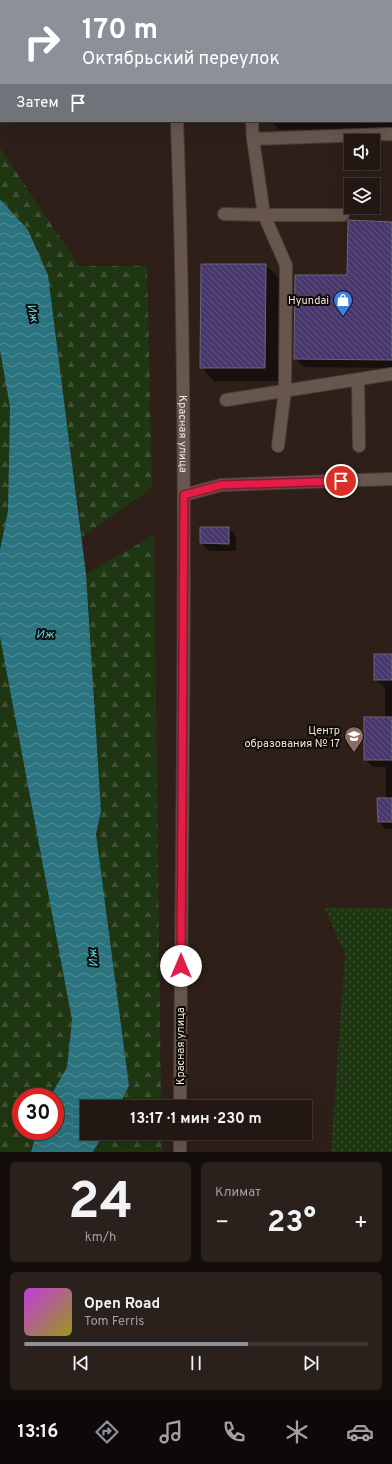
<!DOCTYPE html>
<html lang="ru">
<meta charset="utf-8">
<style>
body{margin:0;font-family:Overpass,sans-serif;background:#2a201c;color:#f1f3f6;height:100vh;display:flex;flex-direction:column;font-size:15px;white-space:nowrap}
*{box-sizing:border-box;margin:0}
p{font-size:13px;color:#a29fa0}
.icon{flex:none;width:22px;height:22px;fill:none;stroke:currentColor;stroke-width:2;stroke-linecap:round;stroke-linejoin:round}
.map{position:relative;height:1152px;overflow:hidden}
.sheet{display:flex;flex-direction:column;gap:10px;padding:10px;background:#130d0a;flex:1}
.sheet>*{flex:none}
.top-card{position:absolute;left:0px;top:0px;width:392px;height:122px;box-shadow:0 4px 16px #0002,0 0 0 1px #3f3633;background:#8c9099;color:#fff;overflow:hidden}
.controls{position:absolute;left:344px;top:134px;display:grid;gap:8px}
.controls a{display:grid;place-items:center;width:36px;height:36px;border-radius:0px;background:#221713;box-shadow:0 4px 16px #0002,0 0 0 1px #3f3633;font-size:20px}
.speed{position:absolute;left:12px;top:1088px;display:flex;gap:8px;font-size:20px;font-weight:700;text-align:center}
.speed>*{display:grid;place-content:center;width:52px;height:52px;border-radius:50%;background:#221713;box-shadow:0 4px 16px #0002,0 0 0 1px #3f3633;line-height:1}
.speed .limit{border:6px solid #d22;background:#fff;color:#111}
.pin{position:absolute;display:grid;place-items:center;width:34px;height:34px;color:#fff;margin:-17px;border:2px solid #fff;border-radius:50%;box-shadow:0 1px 4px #0007}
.me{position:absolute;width:44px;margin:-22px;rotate:0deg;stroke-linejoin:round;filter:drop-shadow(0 0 3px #0008)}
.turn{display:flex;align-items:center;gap:14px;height:84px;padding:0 16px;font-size:18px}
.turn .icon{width:52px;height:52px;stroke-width:2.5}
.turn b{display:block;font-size:28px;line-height:34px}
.then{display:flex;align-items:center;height:38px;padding:0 16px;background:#0003;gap:8px;font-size:15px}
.big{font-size:30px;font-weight:700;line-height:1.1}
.sheet .card{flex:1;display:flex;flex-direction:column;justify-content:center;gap:6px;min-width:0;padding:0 14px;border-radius:6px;background:#2a201c}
.sheet .dial{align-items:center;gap:0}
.dial b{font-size:52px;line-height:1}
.song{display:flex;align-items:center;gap:12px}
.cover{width:48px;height:48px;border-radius:6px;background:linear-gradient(135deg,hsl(290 70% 55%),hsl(60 70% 35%))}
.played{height:4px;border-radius:2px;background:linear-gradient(90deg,#8c9099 65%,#3f3633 65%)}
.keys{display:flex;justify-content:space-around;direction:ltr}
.heat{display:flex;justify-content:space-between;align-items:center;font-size:22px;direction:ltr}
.sheet .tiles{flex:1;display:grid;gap:10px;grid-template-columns:1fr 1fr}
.card:last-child{grid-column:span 2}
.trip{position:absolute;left:80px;top:1100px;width:232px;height:40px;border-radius:0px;background:#221713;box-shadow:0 4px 16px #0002,0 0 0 1px #3f3633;font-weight:700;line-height:40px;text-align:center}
.dock{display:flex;height:64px;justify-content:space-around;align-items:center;background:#0e0908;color:#a29fa0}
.dock .icon{width:28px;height:28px}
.dock .active{color:#8c9099}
.dock b{font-size:18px;color:#f1f3f6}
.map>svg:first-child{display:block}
.grass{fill:url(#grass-dots)}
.forest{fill:url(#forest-firs)}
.water{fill:url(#water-waves)}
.shadow{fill:#0007}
.building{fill:url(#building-back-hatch);stroke:#6a6677}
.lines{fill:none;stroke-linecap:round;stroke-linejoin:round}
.minor-casing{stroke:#4a3e39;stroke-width:14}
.minor{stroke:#67564e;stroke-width:12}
.route-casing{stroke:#92132f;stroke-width:10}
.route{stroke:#e11d48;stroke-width:7}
.labels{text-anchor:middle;stroke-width:4;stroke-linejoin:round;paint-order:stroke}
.poi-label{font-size:11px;fill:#eee4e0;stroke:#110b08;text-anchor:end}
.street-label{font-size:11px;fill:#eee4e0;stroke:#110b08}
.water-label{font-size:12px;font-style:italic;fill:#50dbf0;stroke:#110b08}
</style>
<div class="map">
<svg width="392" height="1152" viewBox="0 0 392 1152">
<defs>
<pattern id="grass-dots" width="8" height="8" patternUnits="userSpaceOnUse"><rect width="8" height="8" fill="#1e3612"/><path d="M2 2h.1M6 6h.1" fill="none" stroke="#3f5334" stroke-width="1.8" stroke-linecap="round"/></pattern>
<pattern id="forest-firs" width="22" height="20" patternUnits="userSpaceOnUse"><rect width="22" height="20" fill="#1e3612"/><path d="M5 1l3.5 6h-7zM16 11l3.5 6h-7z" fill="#3f5334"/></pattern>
<pattern id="water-waves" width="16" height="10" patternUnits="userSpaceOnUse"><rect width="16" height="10" fill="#2b747f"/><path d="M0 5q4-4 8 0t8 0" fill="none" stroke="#548e97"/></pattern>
<pattern id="building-back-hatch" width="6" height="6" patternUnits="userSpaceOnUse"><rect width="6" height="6" fill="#48376e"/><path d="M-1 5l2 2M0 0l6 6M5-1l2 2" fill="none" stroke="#635482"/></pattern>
</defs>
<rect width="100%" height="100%" fill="#2e1f19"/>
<polygon class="grass" points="324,907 392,908 392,1152 331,1152 345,954"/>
<g class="forest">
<polygon points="0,148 79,266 147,266 152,488 82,537 48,275 28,230 0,199"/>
<polygon points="0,350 10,407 8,511 0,550"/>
<polygon points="154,535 161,1107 118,1107 129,1086 96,834 101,811 86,574"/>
<polygon points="0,637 72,1020 67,1067 50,1097 21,1097 21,1131 37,1131 31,1152 0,1152"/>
<polygon points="104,1133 161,1133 162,1152 93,1152"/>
</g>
<polygon class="water" points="0,199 28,230 48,275 86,574 101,811 96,834 129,1086 118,1107 87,1107 87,1133 104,1133 93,1152 31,1152 37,1131 55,1131 55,1097 50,1097 67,1067 72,1020 0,637 0,550 8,511 10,407 0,350"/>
<g class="shadow">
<polygon points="391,40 392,127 280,130 272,122 391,121"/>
<polygon points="392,223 392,368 304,367 295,359 296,276 348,276"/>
<polygon points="265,265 279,278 278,381 214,381 201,367"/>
<polygon points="201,528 229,528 236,536 236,551 209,551 201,543"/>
<polygon points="392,655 392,829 386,829 379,822 386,799 386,767 373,767 365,759 385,718 385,687 375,680"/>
</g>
<g class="building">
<polygon points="348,220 392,222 392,360 294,359 295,275 347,275"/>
<polygon points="201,264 266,264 265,368 200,368"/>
<polygon points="200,527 229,527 229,544 200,543"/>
<rect x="374" y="654" width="18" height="26"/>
<rect x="364" y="717" width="28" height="43"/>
<polygon points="377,798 392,798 392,822 378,822"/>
</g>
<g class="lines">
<defs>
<g id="minor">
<polyline points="173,0 173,1"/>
<polyline points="391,24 392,24"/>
<path id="s1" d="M 177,121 C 189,450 182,778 180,1107"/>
<polyline points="252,121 253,139 392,134"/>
<polyline points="253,139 264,215 343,215"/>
<polyline points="224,214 264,215 286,265 285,390 278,446"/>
<polyline points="358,380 359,446"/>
<polyline points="226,400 392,374"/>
<polyline points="184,495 221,485 392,479"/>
<polyline points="180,1152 180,1133"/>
</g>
</defs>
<use href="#minor" class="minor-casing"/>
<use href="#minor" class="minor"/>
</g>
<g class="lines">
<defs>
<polyline id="route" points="181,966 184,495 221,485 341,481"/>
</defs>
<use href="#route" class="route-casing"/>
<use href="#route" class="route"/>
</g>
<defs>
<symbol id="shop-pin" viewBox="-11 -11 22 30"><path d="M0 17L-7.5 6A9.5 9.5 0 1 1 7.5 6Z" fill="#3f7fe0" stroke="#110b08"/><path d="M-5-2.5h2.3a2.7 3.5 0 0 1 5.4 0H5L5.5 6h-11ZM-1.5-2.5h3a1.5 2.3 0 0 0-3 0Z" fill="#fff"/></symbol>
<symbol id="school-pin" viewBox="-11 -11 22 30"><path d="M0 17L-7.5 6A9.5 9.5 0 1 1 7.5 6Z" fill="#8d6e63" stroke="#110b08"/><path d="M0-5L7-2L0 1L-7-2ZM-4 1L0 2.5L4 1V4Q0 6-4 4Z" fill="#fff"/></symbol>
</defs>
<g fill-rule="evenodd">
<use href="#shop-pin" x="332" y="289" width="22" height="30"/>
<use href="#school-pin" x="343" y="725" width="22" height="30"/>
</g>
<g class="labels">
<g class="poi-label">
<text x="329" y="304">Hyundai</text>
<text x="340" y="734">Центр<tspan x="340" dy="13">образования № 17</tspan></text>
</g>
<g class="street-label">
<text dy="4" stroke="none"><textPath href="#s1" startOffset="313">Красная улица</textPath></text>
<text transform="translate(180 1046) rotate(-90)" y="4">Красная улица</text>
</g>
<g class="water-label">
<text transform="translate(33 313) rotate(78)" y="4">Иж</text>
<text x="45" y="638">Иж</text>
<text transform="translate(93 958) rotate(-95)" y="4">Иж</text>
</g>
</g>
</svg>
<div class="controls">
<a><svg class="icon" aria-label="sound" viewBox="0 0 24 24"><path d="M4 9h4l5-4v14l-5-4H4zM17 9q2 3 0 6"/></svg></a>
<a><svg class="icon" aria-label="layers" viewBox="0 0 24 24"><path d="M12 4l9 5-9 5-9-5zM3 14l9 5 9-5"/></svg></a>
</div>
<div class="speed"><div class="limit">30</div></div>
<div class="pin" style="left:341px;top:481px;background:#d93025"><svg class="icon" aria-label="arrive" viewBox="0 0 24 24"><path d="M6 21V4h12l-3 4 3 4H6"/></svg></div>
<svg class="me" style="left:181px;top:966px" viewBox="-20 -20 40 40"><circle r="19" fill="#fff"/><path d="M0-13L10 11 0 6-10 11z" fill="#e11d48"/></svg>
<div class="trip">13:17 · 1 мин · 230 m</div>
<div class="top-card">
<div class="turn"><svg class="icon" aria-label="right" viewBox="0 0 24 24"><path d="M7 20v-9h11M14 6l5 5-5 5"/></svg><div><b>170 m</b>Октябрьский переулок</div></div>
<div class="then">Затем<svg class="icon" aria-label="arrive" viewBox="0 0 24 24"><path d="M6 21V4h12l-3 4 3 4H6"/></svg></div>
</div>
</div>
<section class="sheet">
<div class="tiles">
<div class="card dial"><b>24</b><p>km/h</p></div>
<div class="card"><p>Климат</p>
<div class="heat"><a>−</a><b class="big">23°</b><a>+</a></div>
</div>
<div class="card">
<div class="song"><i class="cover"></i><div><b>Open Road</b><p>Tom Ferris</p></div></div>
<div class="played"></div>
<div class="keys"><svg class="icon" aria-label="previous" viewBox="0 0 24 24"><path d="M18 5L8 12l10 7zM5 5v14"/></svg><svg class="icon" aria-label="pause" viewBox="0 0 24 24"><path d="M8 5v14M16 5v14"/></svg><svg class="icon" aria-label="next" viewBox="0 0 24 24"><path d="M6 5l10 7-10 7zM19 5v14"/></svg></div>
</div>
</div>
</section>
<nav class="dock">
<b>13:16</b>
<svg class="icon active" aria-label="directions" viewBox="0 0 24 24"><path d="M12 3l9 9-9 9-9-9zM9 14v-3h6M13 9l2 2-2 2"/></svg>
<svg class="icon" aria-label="music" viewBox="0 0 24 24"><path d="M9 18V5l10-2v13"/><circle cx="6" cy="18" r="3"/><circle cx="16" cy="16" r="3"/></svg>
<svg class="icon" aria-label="phone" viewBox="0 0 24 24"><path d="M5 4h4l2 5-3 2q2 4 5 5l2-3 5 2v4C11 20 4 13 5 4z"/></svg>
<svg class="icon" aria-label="climate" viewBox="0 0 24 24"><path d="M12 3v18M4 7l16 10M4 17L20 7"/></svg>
<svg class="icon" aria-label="car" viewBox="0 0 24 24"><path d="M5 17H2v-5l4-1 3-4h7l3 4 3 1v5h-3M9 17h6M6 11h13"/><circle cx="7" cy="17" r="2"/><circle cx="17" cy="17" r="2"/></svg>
</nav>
